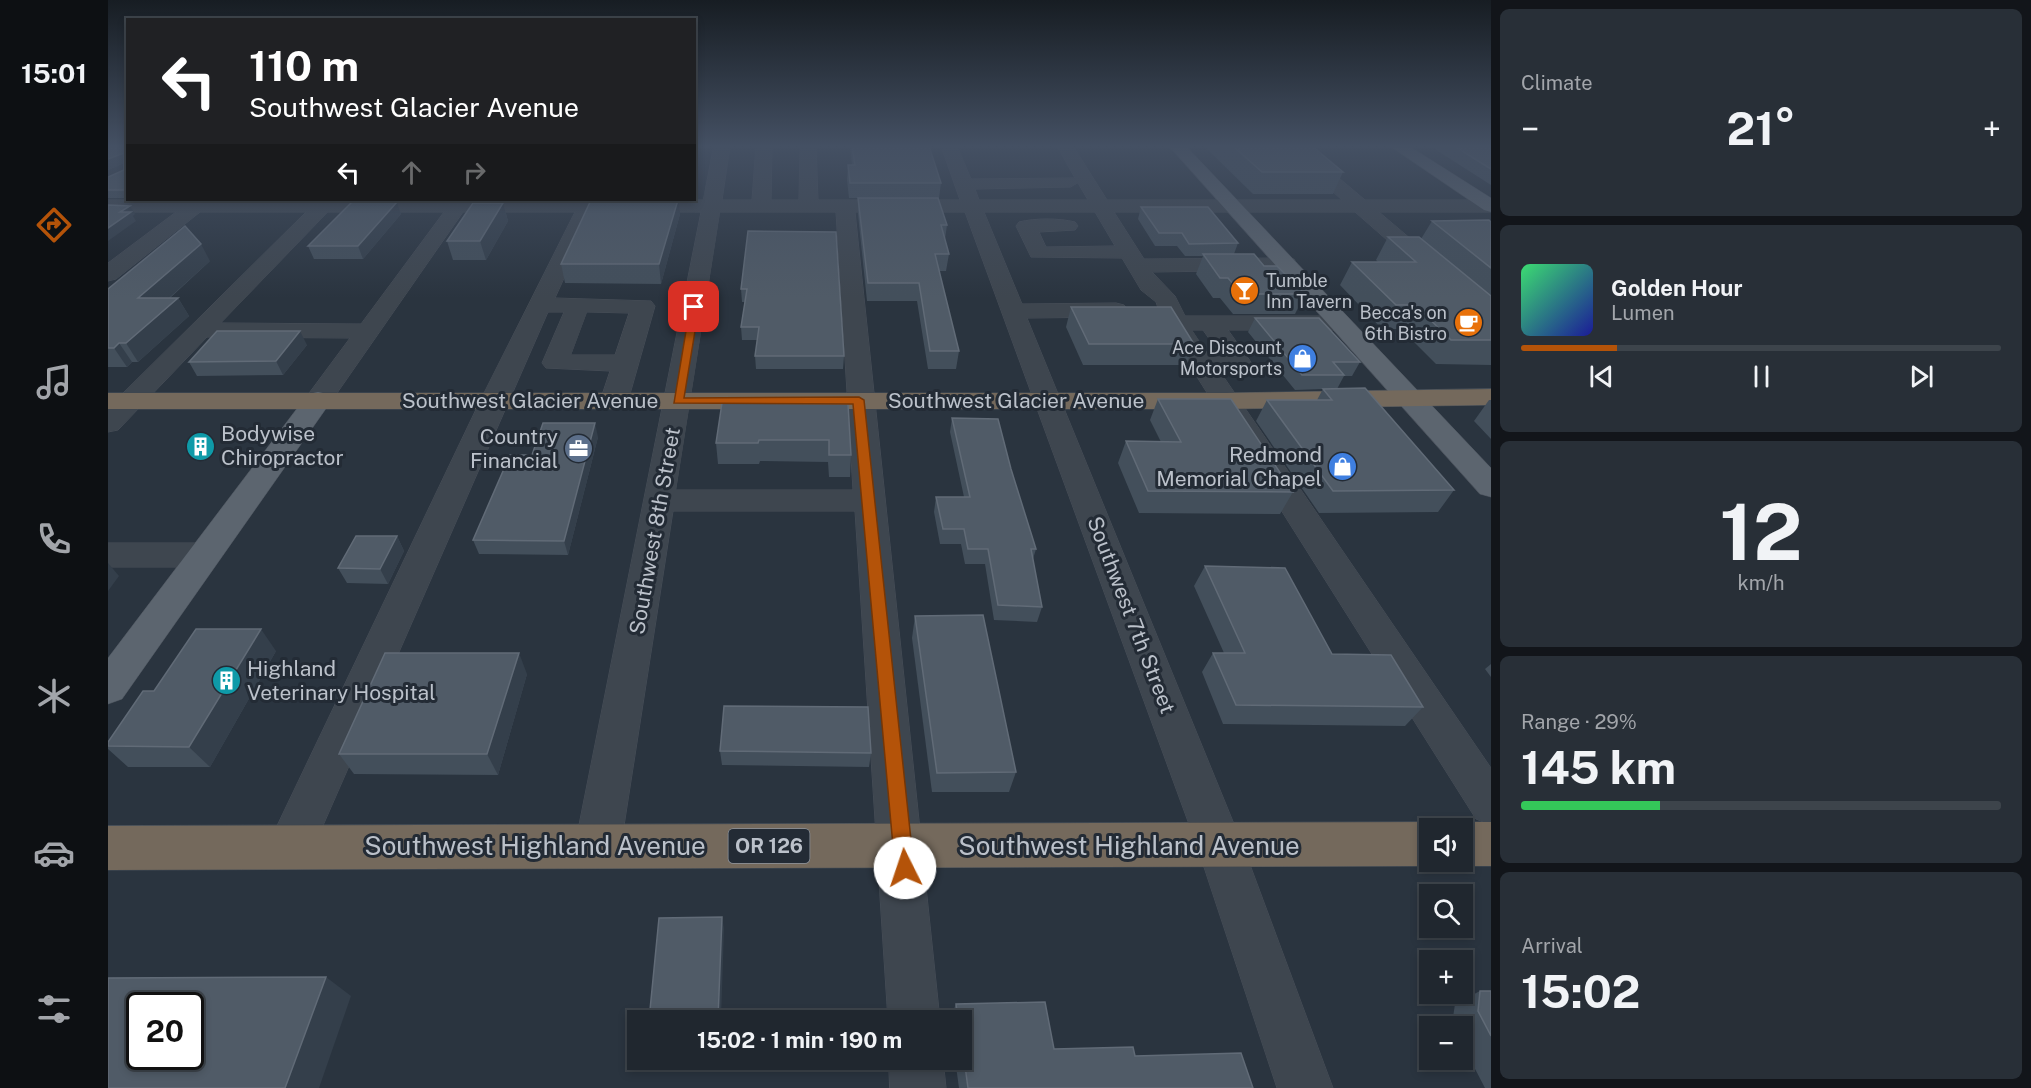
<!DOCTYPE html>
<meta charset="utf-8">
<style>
body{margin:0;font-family:"Public Sans",sans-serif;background:#282f37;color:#f1f3f6;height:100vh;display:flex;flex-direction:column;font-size:22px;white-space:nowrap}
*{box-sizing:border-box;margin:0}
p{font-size:20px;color:#a2a5aa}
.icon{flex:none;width:33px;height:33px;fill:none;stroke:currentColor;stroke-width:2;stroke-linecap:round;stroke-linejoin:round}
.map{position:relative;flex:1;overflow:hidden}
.drawer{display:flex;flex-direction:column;gap:9px;padding:9px;background:#12151a;width:540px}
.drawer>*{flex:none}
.banner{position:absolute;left:18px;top:18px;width:570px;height:183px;border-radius:0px;box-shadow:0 3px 9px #0003,0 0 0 2px #3d444b;background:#202124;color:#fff;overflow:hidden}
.fabs{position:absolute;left:1311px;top:818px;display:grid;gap:12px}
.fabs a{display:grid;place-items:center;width:54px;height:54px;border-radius:0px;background:#20272f;box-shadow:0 3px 9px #0003,0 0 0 2px #3d444b;font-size:30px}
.speed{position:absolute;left:18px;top:992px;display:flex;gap:12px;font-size:30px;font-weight:700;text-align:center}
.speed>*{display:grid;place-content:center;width:78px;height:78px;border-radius:50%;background:#20272f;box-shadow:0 3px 9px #0003,0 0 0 2px #3d444b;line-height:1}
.speed .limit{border:3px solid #111;border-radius:9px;background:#fff;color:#111}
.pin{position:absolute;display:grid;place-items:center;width:51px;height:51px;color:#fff;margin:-26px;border-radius:12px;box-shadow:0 3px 9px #0006}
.me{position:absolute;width:66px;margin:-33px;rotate:356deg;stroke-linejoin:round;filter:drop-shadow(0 0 4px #0008)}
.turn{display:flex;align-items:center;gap:21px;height:126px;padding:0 24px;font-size:27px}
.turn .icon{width:78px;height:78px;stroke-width:2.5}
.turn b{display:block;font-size:42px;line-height:51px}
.lanes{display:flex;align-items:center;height:57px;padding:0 24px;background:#0003;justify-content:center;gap:30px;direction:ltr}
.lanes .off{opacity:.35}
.big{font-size:45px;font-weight:700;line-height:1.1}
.drawer .tile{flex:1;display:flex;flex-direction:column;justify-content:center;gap:9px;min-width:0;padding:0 21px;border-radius:9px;background:#282f37}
.drawer .dial{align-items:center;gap:0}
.dial b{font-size:78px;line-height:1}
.song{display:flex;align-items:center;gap:18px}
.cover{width:72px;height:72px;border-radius:9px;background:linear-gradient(135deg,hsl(140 70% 55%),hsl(240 70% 35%))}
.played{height:6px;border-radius:3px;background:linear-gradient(90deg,#b45309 20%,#3d444b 20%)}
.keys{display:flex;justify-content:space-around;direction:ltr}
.heat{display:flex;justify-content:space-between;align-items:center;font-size:33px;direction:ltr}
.charge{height:9px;border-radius:4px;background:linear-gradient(90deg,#34c759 29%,#3d444b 0)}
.trip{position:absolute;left:519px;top:1010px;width:345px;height:60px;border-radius:0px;background:#20272f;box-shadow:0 3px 9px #0003,0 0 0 2px #3d444b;font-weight:700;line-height:60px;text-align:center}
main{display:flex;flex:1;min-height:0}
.tab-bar{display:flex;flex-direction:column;width:108px;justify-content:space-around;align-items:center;background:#0d1013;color:#a2a5aa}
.tab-bar .icon{width:42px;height:42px}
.tab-bar .active{color:#b45309}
.tab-bar b{font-size:27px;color:#f1f3f6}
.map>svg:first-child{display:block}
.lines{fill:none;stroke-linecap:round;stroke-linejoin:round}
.minor-casing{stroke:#484f59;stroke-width:1}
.major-casing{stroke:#484f59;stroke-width:1}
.highway-casing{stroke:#49515a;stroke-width:1}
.minor{fill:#3e464f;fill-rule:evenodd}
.major{fill:#5c656f;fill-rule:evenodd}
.highway{fill:#74695c;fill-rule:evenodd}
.wall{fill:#434f5b}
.shaded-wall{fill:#343f4b}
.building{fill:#505b67;stroke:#616b77;stroke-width:1.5;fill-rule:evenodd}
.route{fill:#b45309;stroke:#753606;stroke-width:1.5}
.labels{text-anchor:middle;stroke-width:6;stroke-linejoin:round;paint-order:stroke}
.far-poi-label{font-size:18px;fill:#bbc1ca;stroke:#232b35;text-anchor:end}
.shield{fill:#232b35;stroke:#8d949d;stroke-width:1.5}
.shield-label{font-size:20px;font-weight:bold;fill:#bbc1ca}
.street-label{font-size:21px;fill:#bbc1ca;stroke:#232b35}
.poi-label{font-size:21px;fill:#bbc1ca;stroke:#232b35;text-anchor:start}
.near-street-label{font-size:26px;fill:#bbc1ca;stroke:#232b35}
</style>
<main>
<nav class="tab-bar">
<b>15:01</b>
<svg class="icon active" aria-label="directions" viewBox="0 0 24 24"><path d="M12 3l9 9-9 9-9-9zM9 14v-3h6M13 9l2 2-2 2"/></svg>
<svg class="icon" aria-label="music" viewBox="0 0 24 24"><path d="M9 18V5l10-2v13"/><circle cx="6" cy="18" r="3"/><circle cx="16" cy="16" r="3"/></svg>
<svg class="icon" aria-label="phone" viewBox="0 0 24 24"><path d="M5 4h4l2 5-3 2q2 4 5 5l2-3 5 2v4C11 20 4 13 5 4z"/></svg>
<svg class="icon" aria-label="climate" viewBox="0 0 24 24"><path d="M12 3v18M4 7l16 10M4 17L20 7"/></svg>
<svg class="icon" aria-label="car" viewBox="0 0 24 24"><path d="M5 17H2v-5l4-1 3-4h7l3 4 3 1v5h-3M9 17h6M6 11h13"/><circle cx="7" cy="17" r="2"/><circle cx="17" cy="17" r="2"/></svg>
<svg class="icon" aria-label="filters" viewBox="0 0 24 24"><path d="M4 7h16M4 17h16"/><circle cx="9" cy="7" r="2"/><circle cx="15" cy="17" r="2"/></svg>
</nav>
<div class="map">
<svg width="1383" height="1088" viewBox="0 0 1383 1088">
<rect width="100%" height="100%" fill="#2a343f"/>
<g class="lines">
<defs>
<g id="minor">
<path d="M 606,146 L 622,146 L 614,200 L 644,200 L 648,146 L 664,146 L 663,200 L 691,200 L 692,146 L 708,146 L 710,200 L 852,200 L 833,146 L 849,146 L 863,179 L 967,178 L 949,146 L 965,146 L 999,200 L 1234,200 L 1175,146 L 1193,146 L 1257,200 L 1383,200 L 1383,212 L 1271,212 L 1383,307 L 1383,326 L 1375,324 L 1247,212 L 1006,212 L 1036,259 L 1178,258 L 1186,259 L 1189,264 L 1186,269 L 1178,270 L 1044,272 L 1067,296 L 1077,316 L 1232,316 L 1240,318 L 1244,323 L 1240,328 L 1232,330 L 1120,330 L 1145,365 L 1141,370 L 1113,373 L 1383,768 L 1383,825 L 1368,819 L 1055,323 L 1048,302 L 1033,290 L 1014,258 L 923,257 L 908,226 L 911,222 C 927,218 951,218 967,222 L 970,226 L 967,230 L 931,232 L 938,247 L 1007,246 L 987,212 L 876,212 L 914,304 L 1008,303 L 1016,305 L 1020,310 L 1016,315 L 1008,317 L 919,318 L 1135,846 L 1225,1088 L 1169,1088 L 1089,846 L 857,212 L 747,212 L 832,1020 L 780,1020 L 747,511 L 565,511 L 513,845 L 506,861 L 490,867 L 474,861 L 467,845 L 593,212 L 486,212 L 447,298 L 543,301 L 547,306 L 520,401 L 516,407 L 506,409 L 496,407 L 492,401 L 502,371 L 438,368 L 434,363 L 456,312 L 440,312 L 199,862 L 183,868 L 167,862 L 160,846 L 167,830 L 372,401 L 467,212 L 355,212 L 220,406 L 210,408 L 200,406 L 196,400 L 242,338 L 99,337 L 10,430 L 0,432 L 0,408 L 198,212 L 92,212 L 8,279 L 0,281 L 0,263 L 68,212 L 0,212 L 0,200 L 595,200 ZM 970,183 L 980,200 L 871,200 L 867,189 L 962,187 ZM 220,212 L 336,212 L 253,324 L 113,323 ZM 612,212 L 728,212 L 745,490 L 568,490 ZM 479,312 L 521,313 L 507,355 L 463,355 ZM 1084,330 L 1095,330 L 1114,357 L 1102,357 Z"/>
<polygon points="0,543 96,543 108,547 113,555 108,563 96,567 0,567"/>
<polygon points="781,1059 835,1059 838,1088 782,1088"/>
</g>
<g id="major">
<polygon points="1061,146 1078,146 1383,468 1383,497 1372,494"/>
<polygon points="1282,146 1301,146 1383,198 1383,212 1376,210"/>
<polygon points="210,392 220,394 224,400 14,699 0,704 0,658 200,394"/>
</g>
<g id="highway">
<polygon points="1383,389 1383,405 1117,409 0,409 0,393 1117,393"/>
<polygon points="1322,822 1337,828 1322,828 1322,861 1334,861 1322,866 0,870 0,826"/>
<polygon points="1354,822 1383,822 1383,866 1354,866 1342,861 1354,861 1354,828 1339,828"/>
</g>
</defs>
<use href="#minor" class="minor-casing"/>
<use href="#major" class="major-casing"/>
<use href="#highway" class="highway-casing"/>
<use href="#minor" class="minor"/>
<use href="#major" class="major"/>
<use href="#highway" class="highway"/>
</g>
<g class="wall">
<polygon points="0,146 20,146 20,198 0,198 0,177 16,170 16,163 0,170"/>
<polygon points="742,146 821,146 833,183 831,198 741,198 739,180 740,165 744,165"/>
<polygon points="1096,146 1204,146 1235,172 1225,194 1145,194"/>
<polygon points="1322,146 1383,146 1383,185"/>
<polygon points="750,198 839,225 837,239 841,254 838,271 831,271 851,351 848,369 820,369 809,301 759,301 750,214"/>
<polygon points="289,202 293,214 255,259 206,259 200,246"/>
<polygon points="395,203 400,221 378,260 345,260 339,241"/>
<polygon points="1033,207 1130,243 1126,254 1156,266 1197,294 1187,314 1125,314 1112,298 1105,298 1088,274 1095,256 1077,256 1069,246 1047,246 1030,219"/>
<polygon points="572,214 553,284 457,283 453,264"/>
<polygon points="1324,221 1383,222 1383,365 1328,364 1293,329 1274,329 1232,285 1244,262 1270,262 1268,260 1280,237 1313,239"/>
<polygon points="640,231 736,356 735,369 648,369 647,356 649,340 634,340 633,327 637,302 634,302 633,289"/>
<polygon points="102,261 62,298 70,298 81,316 30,362 24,362 19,367 0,367 0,289"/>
<polygon points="963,307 1086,344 1078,365 975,365 958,327"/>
<polygon points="1147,318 1252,362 1244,376 1236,376 1229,389 1346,490 1330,512 1211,513 1148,421 1159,400 1209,400 1215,389 1187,390 1140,332"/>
<polygon points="199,345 175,375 89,376 81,362"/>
<polygon points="1050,399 1185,492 1172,514 1031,513 1010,463 1018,441 1053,442 1042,420"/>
<polygon points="1381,400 1383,400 1383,439 1366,421"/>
<polygon points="740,404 743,455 742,477 721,477 720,462 652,461 651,464 610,464 608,443"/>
<polygon points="844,418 903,469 928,549 925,559 934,607 929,622 886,620 877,564 857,564 853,544 832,544 826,512 828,497 856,497 842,432"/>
<polygon points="490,437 460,555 371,554 365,540 424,455"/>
<polygon points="289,536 296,551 280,584 239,583 230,568"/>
<polygon points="1097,566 1224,654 1315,707 1297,726 1115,724 1094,672 1105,653 1116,653 1086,586"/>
<polygon points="807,616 908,772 901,792 824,792 804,638"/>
<polygon points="168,651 102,767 20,767 0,749 0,742 46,691"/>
<polygon points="1383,664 1383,677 1377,669"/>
<polygon points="419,674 390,775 246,774 231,754"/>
<polygon points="612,751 763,753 761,767 614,765"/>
<polygon points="1372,991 1383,991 1383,1088 1377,1088 1354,1044 1354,1026 1345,1026 1344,1024 1347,1004"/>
<polygon points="848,1004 946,1049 1027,1056 1145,1088 851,1088 847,1059 854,1059 854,1020 842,1020 842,1019"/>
</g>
<g class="shaded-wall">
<polygon points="586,146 590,146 586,159"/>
<polygon points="16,153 20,161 0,170 0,159"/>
<polygon points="570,200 571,200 572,214 553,284 551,264"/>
<polygon points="289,202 293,214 255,259 250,246"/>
<polygon points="395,203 400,221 378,260 372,241"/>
<polygon points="22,206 27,214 25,216 28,221 0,241 0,228 12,212"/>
<polygon points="93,244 102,261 41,316 30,298"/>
<polygon points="70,298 81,316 30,362 18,343"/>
<polygon points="192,331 199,345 175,375 168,361"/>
<polygon points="11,343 24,362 19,367 6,348"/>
<polygon points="487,423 490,437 460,555 456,541"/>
<polygon points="289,536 296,551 280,584 272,569"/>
<polygon points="0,563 11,576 0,591"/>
<polygon points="153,629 168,651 102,767 81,747"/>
<polygon points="411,653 419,674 390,775 379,754"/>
<polygon points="614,917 616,929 613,1020 610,1020"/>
<polygon points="218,977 243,996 211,1088 177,1088"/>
</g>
<g class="building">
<polygon points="0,146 20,146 20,190 0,190 0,177 16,170 16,153 0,159"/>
<polygon points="744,146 821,146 833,183 742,183 740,165 747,165"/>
<polygon points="1125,146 1204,146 1235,172 1154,172"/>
<polygon points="1346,146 1383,146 1383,169"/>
<polygon points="750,198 830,198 839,225 833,225 841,254 827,254 851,351 822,351 811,283 760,283"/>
<polygon points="483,200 570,200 551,264 453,264"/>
<polygon points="244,202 289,202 250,246 200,246"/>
<polygon points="365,203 395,203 372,241 339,241"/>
<polygon points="0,205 22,206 12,212 23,212 0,228"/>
<polygon points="1033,207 1100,207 1130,243 1081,244 1074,233 1051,233"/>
<polygon points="1381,220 1383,222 1383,268 1324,221"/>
<polygon points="77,226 93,244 30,298 70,298 18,343 11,343 6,348 0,348 0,289"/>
<polygon points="640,231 728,232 736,356 647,356 651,327 633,327 639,289 633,289"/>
<polygon points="1280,237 1311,237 1383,296 1383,340 1343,340 1307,305 1288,305 1244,262 1308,262"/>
<polygon points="1095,254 1146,254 1156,266 1169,266 1197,294 1134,294 1120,278 1112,278"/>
<polygon points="963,307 1063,307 1086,344 981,344"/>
<polygon points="1147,318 1211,318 1252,362 1225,362 1236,375 1194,375"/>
<polygon points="109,331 192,331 168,361 81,362"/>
<polygon points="1257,388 1346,490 1225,491 1159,400 1224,400 1215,389"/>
<polygon points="1050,399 1123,399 1185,492 1040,491 1018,441 1073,442"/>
<polygon points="614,403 740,404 743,455 721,455 721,440 651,440 650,443 608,443"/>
<polygon points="844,418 890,419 903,469 928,549 923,549 934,607 890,605 880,549 860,549 856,529 835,529 828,497 862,497"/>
<polygon points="435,423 487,423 456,541 365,540 402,455 424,455"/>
<polygon points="248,536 289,536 272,569 230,568"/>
<polygon points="1097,566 1177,568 1224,654 1283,655 1315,707 1128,705 1105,653 1137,653"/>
<polygon points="875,615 908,772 829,773 807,616"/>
<polygon points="88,629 153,629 81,747 0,746 0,742 35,691 46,691"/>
<polygon points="277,653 411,653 379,754 231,754"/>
<polygon points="616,706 760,707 763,753 612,751"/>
<polygon points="614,917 610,1019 541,1020 551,918"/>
<path d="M 218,977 L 177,1088 L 0,1088 L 0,978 ZM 32,1005 L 82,1005 L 82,1056 L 32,1056 Z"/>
<polygon points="1372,991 1383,991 1383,1036 1370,1011"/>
<polygon points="937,1002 946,1049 1025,1047 1027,1056 1133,1053 1145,1088 860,1088 854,1044 854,1020 850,1020 848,1004"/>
</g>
<linearGradient id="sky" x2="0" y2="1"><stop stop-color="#171d23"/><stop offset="0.49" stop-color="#445063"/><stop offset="1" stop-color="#445063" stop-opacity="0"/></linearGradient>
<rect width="1383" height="298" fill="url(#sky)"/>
<polygon class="route" points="586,304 591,307 576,398 751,397 756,400 806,868 803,875 797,878 790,875 787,868 745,404 566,403 582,307"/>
<defs>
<symbol id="bar-disc" viewBox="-11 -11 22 22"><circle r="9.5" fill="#e8710a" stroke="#232b35"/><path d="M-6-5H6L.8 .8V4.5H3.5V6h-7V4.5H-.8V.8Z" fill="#fff"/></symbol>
<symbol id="cafe-disc" viewBox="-11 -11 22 22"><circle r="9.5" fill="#e8710a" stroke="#232b35"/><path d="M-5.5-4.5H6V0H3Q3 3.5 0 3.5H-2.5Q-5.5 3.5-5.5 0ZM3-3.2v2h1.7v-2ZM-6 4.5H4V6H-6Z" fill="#fff"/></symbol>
<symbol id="shop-disc" viewBox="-11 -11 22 22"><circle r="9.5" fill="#3f7fe0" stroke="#232b35"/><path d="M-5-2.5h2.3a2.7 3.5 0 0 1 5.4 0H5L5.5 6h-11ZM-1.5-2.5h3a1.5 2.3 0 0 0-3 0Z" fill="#fff"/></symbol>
<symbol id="building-disc" viewBox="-11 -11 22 22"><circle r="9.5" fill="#0f9aa8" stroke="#232b35"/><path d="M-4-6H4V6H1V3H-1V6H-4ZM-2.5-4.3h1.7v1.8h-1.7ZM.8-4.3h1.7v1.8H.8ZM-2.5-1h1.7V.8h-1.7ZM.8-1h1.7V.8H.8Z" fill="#fff"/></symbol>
<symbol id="office-disc" viewBox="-11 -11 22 22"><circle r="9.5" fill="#5c6f8a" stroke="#232b35"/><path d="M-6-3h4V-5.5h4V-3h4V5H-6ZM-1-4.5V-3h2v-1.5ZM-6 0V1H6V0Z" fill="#fff"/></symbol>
</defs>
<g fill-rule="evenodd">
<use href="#bar-disc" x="1120" y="274" width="33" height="33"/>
<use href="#cafe-disc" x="1344" y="306" width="33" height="33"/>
<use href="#shop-disc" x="1178" y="342" width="33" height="33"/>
<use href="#building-disc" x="76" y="430" width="33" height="33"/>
<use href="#office-disc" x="454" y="432" width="33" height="33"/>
<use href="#shop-disc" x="1218" y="450" width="33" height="33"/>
<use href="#building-disc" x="102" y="664" width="33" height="33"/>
</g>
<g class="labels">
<g class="far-poi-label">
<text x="1158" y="287" text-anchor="start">Tumble<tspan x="1158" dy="21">Inn Tavern</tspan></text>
<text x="1339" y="319">Becca's on<tspan x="1339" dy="21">6th Bistro</tspan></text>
<text x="1174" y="354">Ace Discount<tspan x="1174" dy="21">Motorsports</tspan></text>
</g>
<rect class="shield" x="620.5" y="829" width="81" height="34" rx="4.5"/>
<g class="shield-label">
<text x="661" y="853">OR 126</text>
</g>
<g class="street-label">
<text x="422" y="408">Southwest Glacier Avenue</text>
<text x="908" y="408">Southwest Glacier Avenue</text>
<text transform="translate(547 531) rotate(-80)" y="7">Southwest 8th Street</text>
<text transform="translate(1023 615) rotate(69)" y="7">Southwest 7th Street</text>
</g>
<g class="poi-label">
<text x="113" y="441">Bodywise<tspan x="113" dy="24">Chiropractor</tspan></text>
<text x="450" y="444" text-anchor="end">Country<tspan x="450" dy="24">Financial</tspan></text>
<text x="1214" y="462" text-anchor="end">Redmond<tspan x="1214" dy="24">Memorial Chapel</tspan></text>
<text x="139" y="676">Highland<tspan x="139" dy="24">Veterinary Hospital</tspan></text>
</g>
<g class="near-street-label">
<text x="427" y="855">Southwest Highland Avenue</text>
<text x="1021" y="855">Southwest Highland Avenue</text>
</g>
</g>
</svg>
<div class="fabs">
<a><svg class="icon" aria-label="sound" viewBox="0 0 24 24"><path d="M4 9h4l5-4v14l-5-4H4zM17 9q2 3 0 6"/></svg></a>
<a><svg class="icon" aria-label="search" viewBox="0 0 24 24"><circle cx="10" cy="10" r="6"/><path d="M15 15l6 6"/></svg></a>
<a>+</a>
<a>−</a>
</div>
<div class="speed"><div class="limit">20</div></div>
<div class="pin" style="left:586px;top:307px;background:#d93025"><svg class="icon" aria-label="arrive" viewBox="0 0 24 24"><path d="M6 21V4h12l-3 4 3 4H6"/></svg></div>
<svg class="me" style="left:797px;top:868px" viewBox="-20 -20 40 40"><circle r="19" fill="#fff"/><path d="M0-13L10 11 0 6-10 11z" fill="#b45309"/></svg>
<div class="trip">15:02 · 1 min · 190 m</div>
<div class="banner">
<div class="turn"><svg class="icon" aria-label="left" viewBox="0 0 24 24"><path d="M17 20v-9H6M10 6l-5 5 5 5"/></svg><div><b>110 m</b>Southwest Glacier Avenue</div></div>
<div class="lanes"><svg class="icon" aria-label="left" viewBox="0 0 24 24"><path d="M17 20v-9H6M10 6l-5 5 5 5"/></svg><svg class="icon off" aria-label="ahead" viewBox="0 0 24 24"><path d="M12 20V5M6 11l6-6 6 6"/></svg><svg class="icon off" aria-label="right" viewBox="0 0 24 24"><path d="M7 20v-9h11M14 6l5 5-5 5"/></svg></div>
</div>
</div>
<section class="drawer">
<div class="tile"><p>Climate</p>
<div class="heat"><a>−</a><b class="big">21°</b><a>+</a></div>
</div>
<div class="tile">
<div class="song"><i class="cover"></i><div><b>Golden Hour</b><p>Lumen</p></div></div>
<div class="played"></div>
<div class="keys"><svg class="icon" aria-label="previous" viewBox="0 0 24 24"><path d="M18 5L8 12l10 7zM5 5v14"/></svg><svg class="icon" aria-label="pause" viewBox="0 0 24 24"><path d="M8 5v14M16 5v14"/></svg><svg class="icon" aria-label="next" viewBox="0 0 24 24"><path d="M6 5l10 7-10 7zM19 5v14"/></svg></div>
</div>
<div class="tile dial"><b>12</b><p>km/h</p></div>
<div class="tile"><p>Range · 29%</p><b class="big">145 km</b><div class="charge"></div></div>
<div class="tile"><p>Arrival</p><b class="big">15:02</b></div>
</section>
</main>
